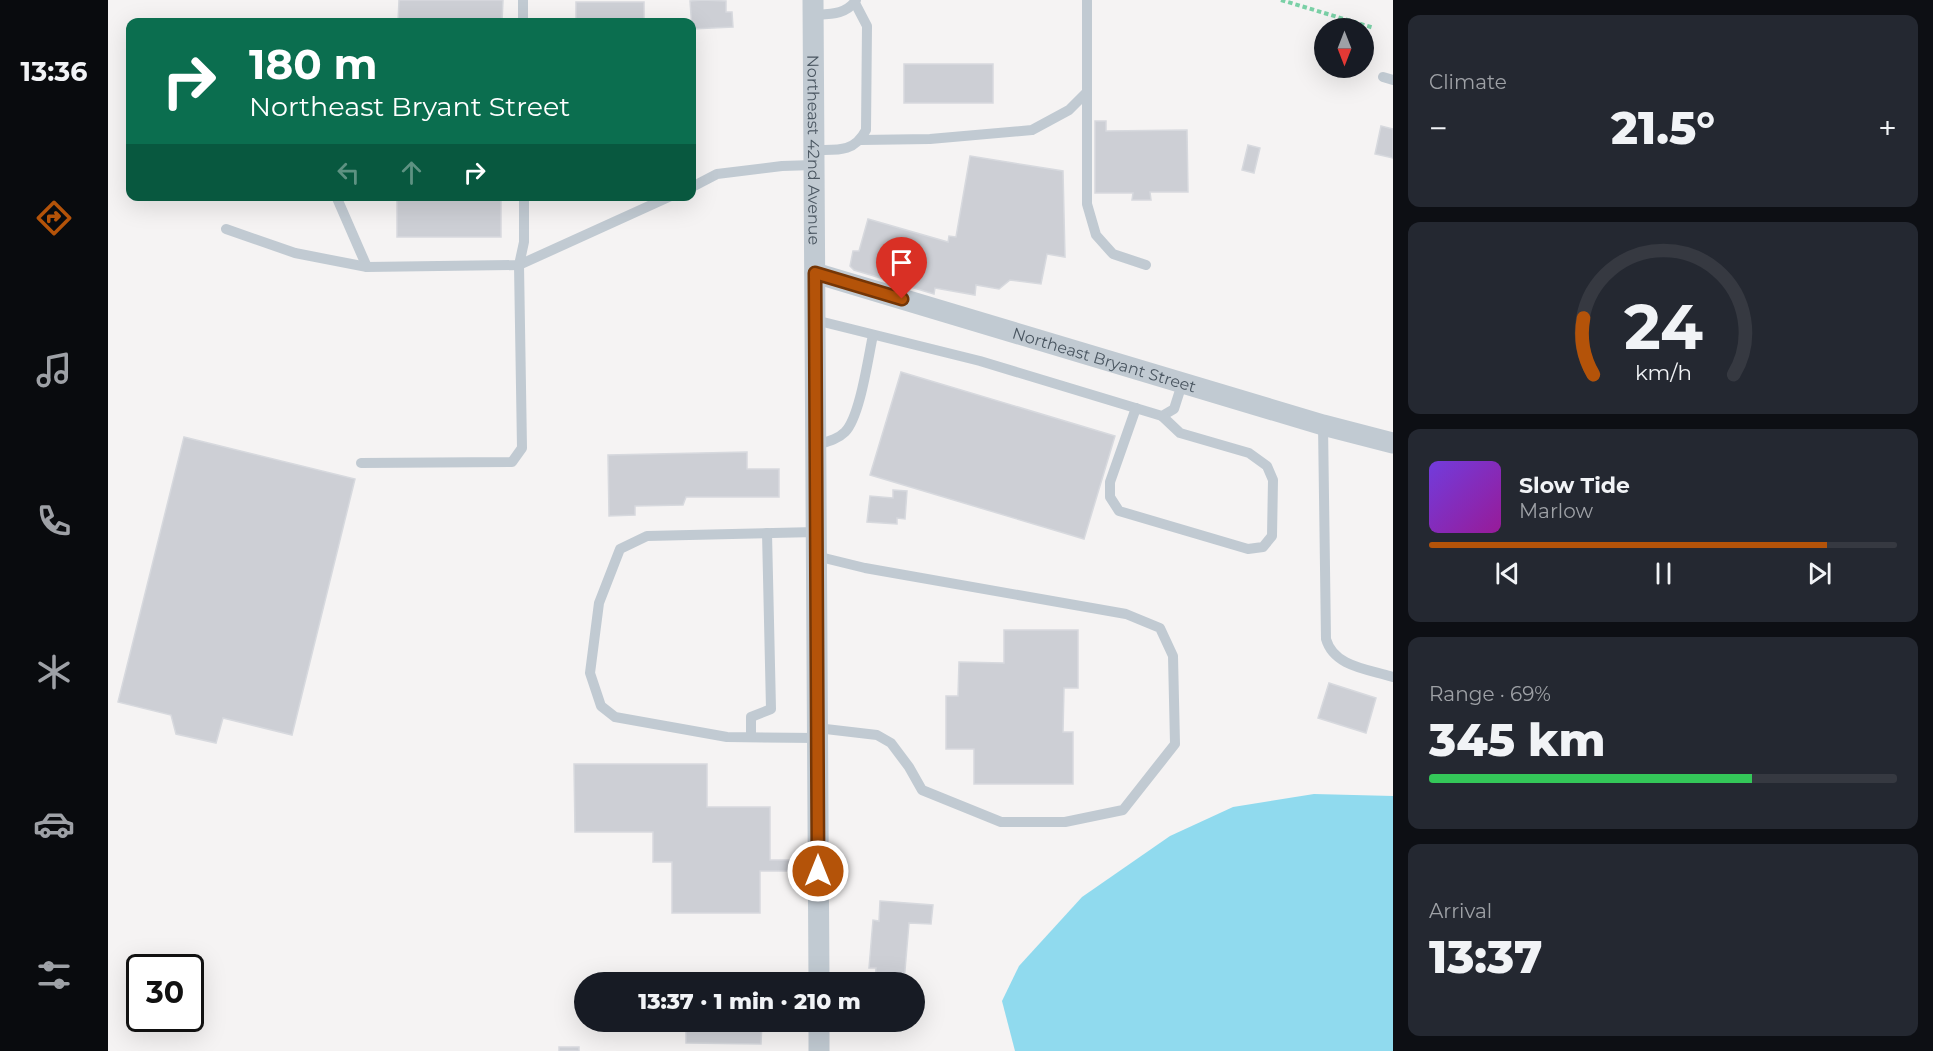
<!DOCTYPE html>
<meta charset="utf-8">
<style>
body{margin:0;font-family:Montserrat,sans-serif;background:#242831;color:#f1f3f6;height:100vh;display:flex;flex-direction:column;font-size:22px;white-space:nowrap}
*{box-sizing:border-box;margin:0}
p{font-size:20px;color:#9ea1a6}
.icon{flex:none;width:33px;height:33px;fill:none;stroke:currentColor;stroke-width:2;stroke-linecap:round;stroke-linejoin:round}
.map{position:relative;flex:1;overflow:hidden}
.drawer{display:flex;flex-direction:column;gap:15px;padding:15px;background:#0d0f14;width:540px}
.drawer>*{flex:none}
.banner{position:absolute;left:18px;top:18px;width:570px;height:183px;border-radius:12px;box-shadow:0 6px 24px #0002;background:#0b6e4f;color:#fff;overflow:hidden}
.needle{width:39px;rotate:180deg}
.fabs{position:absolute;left:1206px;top:18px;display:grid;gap:12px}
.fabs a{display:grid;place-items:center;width:60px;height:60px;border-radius:50%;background:#171b24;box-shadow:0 6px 24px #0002;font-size:30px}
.speed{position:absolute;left:18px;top:954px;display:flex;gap:12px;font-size:30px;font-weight:700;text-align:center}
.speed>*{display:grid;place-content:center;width:78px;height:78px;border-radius:50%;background:#171b24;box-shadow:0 6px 24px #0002;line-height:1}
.speed .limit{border:3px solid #111;border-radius:9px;background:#fff;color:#111}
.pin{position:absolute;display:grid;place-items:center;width:51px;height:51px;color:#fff;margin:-62px -26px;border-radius:50% 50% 50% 0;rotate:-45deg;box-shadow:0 0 6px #0007}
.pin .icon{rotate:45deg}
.me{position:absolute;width:66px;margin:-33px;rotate:0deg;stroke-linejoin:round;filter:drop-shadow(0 0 4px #0008)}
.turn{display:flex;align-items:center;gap:21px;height:126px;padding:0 24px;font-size:27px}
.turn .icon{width:78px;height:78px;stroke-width:2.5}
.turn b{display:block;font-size:42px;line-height:51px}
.lanes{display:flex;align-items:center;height:57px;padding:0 24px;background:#0003;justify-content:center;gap:30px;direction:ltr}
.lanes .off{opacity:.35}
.big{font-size:45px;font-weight:800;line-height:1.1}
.drawer .card{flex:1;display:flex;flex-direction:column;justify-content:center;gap:9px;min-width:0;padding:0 21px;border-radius:12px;background:#242831}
.drawer .dial{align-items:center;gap:0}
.dial svg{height:156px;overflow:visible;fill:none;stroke:#363941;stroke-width:7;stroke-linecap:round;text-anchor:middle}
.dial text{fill:#f1f3f6;stroke:none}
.song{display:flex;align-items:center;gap:18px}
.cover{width:72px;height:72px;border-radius:9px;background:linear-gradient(135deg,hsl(260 70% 55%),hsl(300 70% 35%))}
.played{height:6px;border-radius:3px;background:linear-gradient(90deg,#b45309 85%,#363941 85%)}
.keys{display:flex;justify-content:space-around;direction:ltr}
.heat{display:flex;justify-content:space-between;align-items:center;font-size:33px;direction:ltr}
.charge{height:9px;border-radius:4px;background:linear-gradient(90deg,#34c759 69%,#363941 0)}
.trip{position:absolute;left:466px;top:972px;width:351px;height:60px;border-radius:30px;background:#171b24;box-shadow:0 6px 24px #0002;font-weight:800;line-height:60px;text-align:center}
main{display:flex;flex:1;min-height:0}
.dock{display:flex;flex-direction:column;width:108px;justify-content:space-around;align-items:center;background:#090b0e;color:#9ea1a6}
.dock .icon{width:42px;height:42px}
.dock .current{color:#b45309}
.dock b{font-size:27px;color:#f1f3f6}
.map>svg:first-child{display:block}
.water{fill:#90daee}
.building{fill:#cdcfd5;stroke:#d7d9de;stroke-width:1.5}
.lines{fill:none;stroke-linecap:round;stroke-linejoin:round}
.path{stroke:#7ad0a6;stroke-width:4;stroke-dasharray:4.5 3;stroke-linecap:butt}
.service{stroke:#c1cad2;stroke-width:10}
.minor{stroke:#c1cad2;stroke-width:21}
.route-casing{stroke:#753606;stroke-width:15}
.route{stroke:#b45309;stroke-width:10}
.labels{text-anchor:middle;stroke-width:5;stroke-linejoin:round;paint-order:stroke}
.street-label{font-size:16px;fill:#4a5661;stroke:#fff}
</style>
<main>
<nav class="dock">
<b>13:36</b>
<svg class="icon current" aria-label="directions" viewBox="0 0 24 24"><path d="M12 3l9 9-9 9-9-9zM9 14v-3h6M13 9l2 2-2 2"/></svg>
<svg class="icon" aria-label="music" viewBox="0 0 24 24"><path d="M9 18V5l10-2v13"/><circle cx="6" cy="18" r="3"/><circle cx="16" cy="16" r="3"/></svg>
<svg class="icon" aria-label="phone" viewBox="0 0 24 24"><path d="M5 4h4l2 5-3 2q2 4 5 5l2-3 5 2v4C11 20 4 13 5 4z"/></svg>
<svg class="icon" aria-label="climate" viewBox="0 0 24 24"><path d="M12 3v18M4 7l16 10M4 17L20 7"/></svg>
<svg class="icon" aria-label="car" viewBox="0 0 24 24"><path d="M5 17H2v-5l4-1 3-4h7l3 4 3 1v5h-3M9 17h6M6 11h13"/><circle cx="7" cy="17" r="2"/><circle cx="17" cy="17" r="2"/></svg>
<svg class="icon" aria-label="filters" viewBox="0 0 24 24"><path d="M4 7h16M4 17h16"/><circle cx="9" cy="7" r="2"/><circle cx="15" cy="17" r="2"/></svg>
</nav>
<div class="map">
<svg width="1285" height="1051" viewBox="0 0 1285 1051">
<rect width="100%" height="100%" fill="#f5f3f3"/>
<polygon class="water" points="1206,794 1285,796 1285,1051 907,1051 894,1001 911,966 974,897 1062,836 1125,807"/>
<g class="building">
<polygon points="291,0 395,0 394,22 290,22"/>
<polygon points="594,0 618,1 618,12 624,12 625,27 584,29 582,1"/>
<rect x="468" y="2" width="68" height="20"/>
<rect x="796" y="64" width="89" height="39"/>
<polygon points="987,121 998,121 998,131 1079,130 1080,192 1042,192 1043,200 1024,200 1025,193 987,193"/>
<polygon points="1273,126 1285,129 1285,158 1267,154"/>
<polygon points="1140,145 1152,148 1146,173 1134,170"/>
<polygon points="862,156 955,171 957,257 939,254 933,284 902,280 891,289 868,285 867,295 827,288 826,294 746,270 742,266 745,251 751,251 760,219 840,242 841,236 848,237"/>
<rect x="289" y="196" width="104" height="41"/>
<polygon points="793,372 1007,436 976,539 762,475"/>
<polygon points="76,437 247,479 184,735 115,718 108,743 68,734 63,715 10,702"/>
<polygon points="639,452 639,469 671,469 671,497 578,497 575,505 527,506 527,515 501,516 500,455"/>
<polygon points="785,490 799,491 797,519 789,518 789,524 759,522 762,496 785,498"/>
<polygon points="896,630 970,630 970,688 956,688 955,732 965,732 965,784 866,784 866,749 838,749 838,696 850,696 851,662 896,663"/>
<polygon points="1221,683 1268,698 1258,733 1210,718"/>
<polygon points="466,764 599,764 599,807 662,807 662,860 686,860 686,871 652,871 652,913 564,913 564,862 545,862 545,832 467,832"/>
<polygon points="772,901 825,905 823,924 801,923 796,982 767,982 768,968 761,968 765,920 771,921"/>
<polygon points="578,1022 654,1022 653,1044 578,1043"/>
<rect x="451" y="1047" width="20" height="4"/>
</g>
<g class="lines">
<polyline class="path" points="1173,0 1266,28"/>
<g class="service">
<polyline points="415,0 415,22"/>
<polyline points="979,0 979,204 988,235 1005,254 1038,265"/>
<path d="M 705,15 C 722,14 738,15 748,0"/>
<polyline points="1275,77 1285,80"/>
<polyline points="753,140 822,139 924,130 961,110 979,92"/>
<path d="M 706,150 C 729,150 746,153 758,130 L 759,26 L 747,3"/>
<polyline points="584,187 609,174 674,166 706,165"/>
<polyline points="228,196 259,267"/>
<polyline points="118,229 187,253 259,267 411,265 563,196"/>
<polyline points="707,320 872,361 1054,416 1066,409 1074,384"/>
<polyline points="1028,408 1002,482 1002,497 1011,511 1140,549 1155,547 1164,536 1165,480 1159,466 1141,453 1072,433 1054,416"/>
<path d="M 1215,425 L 1218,639 C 1226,667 1260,669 1285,677"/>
<path d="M 708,445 C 718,442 729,440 737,432 C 752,417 760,358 765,335"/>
<polyline points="253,463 404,462 414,448 411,265 416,242 416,196"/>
<polyline points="708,532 539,536 512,549 491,603 482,673 493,706 507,717 619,737 709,738"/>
<polyline points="708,556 757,568 1018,614 1052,628 1065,656 1067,744 1015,810 957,822 893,822 814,790 801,767 783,743 769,735 709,728"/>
<polyline points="643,737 643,717 663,709 659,533"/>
</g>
<g class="minor">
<path id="s1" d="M 705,0 L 711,982"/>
<path id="s2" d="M 707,273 L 1215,425 L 1285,443"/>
<polyline points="711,1022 711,1051"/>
</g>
</g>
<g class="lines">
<defs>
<polyline id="route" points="710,871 707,273 794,299"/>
</defs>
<use href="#route" class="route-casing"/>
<use href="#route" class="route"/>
</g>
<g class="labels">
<g class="street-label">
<text dy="6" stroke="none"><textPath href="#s1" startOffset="150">Northeast 42nd Avenue</textPath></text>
<text dy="6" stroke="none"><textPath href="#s2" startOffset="302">Northeast Bryant Street</textPath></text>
</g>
</g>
</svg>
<div class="fabs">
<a><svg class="needle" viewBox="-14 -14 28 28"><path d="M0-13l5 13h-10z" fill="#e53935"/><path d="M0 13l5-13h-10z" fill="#9ea1a6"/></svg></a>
</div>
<div class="speed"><div class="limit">30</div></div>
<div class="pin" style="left:794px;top:299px;background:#d93025"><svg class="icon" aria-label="arrive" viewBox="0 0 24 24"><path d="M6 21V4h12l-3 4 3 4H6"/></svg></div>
<svg class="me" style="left:710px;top:871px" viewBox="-20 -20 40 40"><circle r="17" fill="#b45309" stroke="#fff" stroke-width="3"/><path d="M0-11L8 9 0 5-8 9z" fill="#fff"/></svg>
<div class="trip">13:37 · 1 min · 210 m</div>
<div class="banner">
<div class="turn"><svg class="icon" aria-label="right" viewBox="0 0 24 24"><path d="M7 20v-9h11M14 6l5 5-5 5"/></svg><div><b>180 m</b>Northeast Bryant Street</div></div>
<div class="lanes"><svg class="icon off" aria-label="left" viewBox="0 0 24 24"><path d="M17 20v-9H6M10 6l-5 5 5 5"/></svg><svg class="icon off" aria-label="ahead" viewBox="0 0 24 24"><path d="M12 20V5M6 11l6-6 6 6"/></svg><svg class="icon" aria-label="right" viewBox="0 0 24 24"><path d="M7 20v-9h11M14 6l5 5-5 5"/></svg></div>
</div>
</div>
<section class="drawer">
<div class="card"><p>Climate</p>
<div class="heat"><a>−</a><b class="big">21.5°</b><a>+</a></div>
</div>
<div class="card dial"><svg viewBox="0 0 100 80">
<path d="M14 69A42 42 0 1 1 86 69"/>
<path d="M14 69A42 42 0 0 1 9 40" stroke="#b45309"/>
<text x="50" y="56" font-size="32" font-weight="700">24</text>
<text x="50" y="72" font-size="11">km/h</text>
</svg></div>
<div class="card">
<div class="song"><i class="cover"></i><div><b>Slow Tide</b><p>Marlow</p></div></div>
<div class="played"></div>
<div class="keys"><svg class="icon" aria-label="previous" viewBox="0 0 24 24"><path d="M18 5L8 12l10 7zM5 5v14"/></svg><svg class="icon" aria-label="pause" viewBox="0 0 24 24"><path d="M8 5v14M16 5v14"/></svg><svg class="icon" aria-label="next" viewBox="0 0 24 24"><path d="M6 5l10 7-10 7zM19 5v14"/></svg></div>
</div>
<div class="card"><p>Range · 69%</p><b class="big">345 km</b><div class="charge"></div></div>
<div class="card"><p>Arrival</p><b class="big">13:37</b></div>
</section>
</main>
